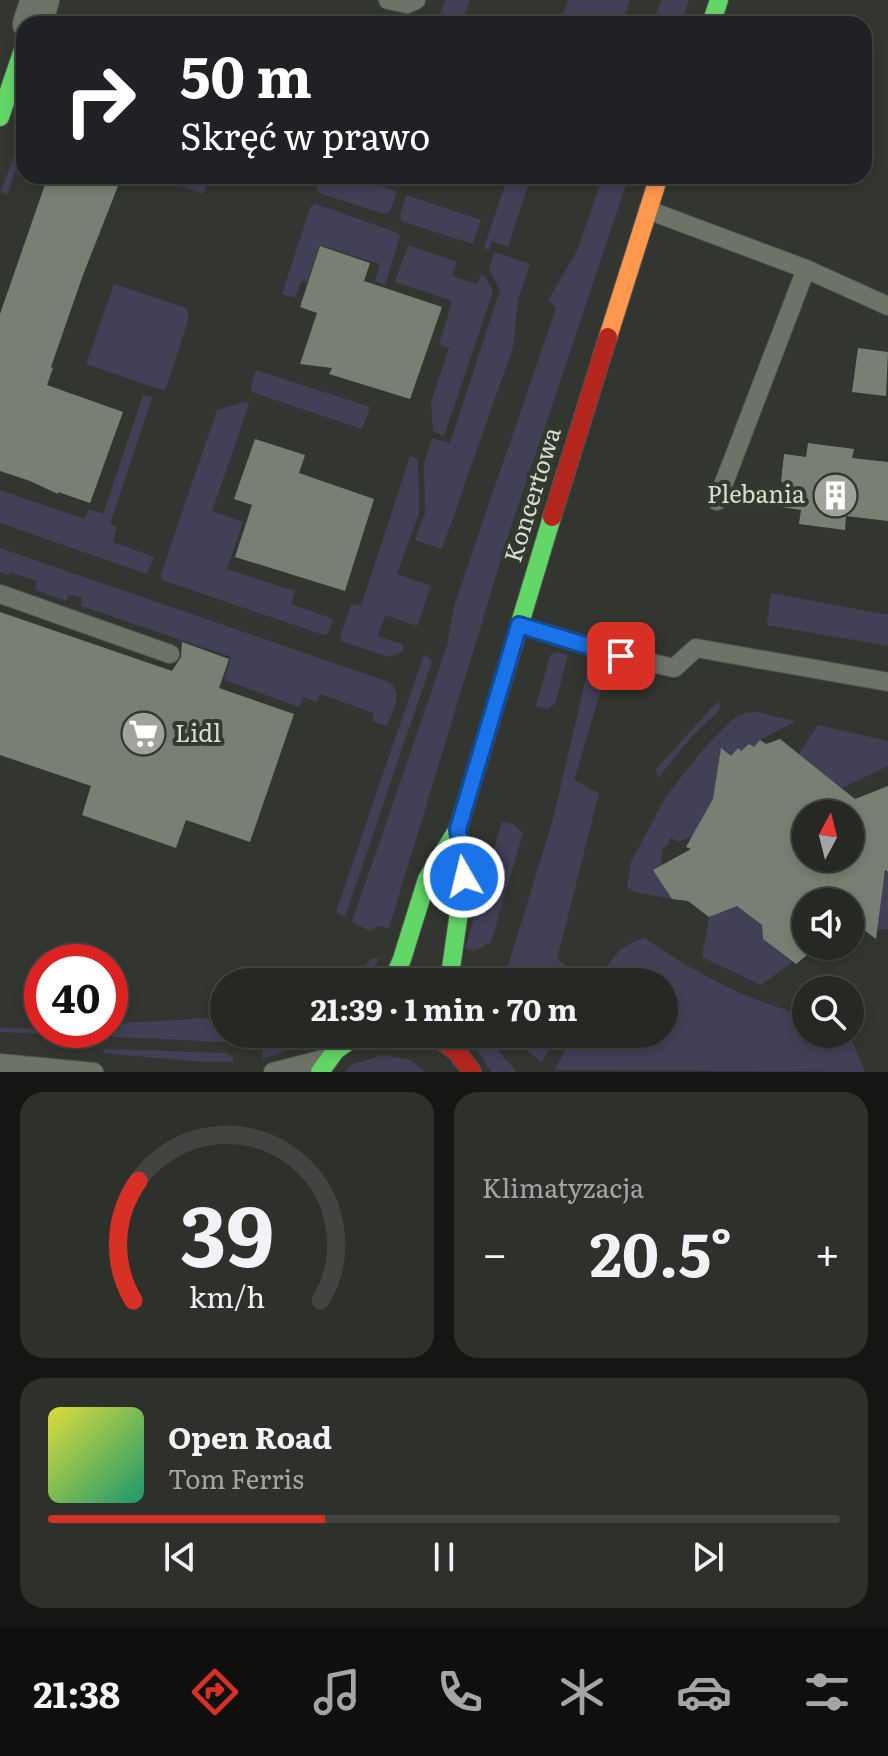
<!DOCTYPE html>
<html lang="pl">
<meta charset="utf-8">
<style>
body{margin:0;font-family:Literata,serif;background:#2e302c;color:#f1f3f6;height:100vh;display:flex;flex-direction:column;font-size:30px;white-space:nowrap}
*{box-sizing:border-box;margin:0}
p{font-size:26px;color:#a4a6a6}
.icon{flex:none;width:44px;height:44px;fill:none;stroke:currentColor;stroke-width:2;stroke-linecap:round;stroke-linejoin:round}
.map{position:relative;height:1072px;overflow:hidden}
.panel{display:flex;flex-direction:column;gap:20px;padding:20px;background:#151614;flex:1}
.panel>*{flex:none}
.top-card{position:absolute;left:16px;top:16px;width:856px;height:168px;border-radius:24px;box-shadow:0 4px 12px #0003,0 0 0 2px #424441;background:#202124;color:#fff;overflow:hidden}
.needle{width:52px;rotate:7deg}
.fabs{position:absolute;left:792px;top:800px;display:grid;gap:16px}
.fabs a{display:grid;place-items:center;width:72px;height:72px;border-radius:50%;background:#262824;box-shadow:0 4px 12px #0003,0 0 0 2px #424441;font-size:40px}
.speed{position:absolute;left:24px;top:944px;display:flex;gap:16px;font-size:40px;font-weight:700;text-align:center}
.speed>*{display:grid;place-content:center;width:104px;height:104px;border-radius:50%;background:#262824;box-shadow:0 4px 12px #0003,0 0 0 2px #424441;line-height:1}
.speed .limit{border:12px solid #d22;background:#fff;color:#111}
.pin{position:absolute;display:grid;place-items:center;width:68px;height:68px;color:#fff;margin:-34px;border-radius:16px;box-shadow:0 4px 12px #0006}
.me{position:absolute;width:88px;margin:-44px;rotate:352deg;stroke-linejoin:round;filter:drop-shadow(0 0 6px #0008)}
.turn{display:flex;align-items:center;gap:28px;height:168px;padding:0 32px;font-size:36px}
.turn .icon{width:104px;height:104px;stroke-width:2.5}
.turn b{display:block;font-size:56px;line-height:68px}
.big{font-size:60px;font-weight:700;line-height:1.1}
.panel .card{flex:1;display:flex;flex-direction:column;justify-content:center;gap:12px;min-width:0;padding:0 28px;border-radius:24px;background:#2e302c}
.panel .dial{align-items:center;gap:0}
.dial svg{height:208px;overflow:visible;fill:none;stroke:#424441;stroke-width:7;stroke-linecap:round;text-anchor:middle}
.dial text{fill:#f1f3f6;stroke:none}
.song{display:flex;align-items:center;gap:24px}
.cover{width:96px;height:96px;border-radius:12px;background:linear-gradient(135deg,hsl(60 70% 55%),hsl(160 70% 35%))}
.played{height:8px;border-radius:4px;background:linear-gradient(90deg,#d93025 35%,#424441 35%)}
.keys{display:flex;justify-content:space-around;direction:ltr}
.heat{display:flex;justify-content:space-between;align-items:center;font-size:44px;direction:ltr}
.panel .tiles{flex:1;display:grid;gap:20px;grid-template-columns:1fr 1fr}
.card:last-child{grid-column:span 2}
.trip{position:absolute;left:210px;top:968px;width:468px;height:80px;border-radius:40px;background:#262824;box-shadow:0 4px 12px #0003,0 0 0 2px #424441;font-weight:700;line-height:80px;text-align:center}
.tabs{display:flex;height:128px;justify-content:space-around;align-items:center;background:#0f100e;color:#a4a6a6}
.tabs .icon{width:56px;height:56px}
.tabs .active{color:#d93025}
.tabs b{font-size:36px;color:#f1f3f6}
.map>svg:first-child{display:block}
.green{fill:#414057}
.building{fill:#798073;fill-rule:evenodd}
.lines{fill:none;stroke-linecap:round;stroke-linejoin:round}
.lane-casing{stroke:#51534f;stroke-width:20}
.street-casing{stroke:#51534f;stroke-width:40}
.fast-casing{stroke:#51534f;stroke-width:20}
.slow-casing{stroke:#51534f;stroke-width:20}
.jam-casing{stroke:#51534f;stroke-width:20}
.lane{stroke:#6d7366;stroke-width:18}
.street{stroke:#6d7366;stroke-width:38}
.fast{stroke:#63d668;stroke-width:18}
.slow{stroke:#ff974d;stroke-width:18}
.jam{stroke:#b3261e;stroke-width:18}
.route-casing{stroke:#114b97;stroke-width:20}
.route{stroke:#1a73e8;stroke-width:14}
.labels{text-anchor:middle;stroke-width:8;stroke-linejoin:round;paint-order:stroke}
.street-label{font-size:24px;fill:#d9ded5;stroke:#333a2c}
.poi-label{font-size:24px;fill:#d9ded5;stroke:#333a2c;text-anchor:end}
</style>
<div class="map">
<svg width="888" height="1072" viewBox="0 0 888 1072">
<rect width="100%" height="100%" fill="#333630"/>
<g class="green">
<polygon points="445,0 470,0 461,24 438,21"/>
<polygon points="568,0 630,0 622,24 569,24 571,17 563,14"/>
<polygon points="661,0 689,0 681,24 653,24"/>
<polygon points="24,127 24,147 7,195 1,192"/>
<polygon points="151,176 209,176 203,194"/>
<polygon points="321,176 356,176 397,192 390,211 384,214 319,193 317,188"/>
<polygon points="508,176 531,176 508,247 492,241 489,250 484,248"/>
<polygon points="603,176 629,176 510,530 389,928 379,926 370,931 352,922 447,646 454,606 556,308 548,300 577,251"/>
<polygon points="406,195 481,220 473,244 401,221 400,215"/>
<polygon points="316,204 398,233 400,236 385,285 375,281 380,264 320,245 307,282 301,281 295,298 282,294 311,206"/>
<polygon points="408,245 457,262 452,276 477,284 481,275 485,276 493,292 444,436 433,431 431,402 449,348 439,344 452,303 450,300 395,282"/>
<polygon points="494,252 530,264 518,299 513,347 442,549 415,540 425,514 424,463 432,438 450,443 500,290 489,269"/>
<polygon points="114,284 186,308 189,317 165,391 86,364"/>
<polygon points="256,370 370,407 362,429 252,392 251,387"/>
<polygon points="143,395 152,397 110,524 117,527 113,542 154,557 147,574 0,523 0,490 85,519 89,509 103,514"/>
<polygon points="246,402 249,404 212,511 243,522 227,569 295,591 291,604 333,619 329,633 324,635 162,580 161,575 217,410"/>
<polygon points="410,456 418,459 419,513 397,574 431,586 417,626 385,615 378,636 404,645 402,652 389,657 341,641 340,637 351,604 361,606"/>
<path d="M 0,548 L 389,682 C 404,694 393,710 387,726 L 372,721 L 374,713 L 320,694 L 317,702 L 303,697 L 299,707 L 224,680 L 231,657 L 81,606 L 82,598 L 69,594 L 66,601 L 35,590 L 37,581 L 10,572 L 8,575 L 0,572 Z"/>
<polygon points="771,593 888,615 888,646 767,625"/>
<polygon points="558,652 568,655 555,704 547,709 536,706 550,655"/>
<polygon points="424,654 432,661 345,917 336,912"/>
<polygon points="590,661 608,667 574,780 599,793 557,959 582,978 580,982 503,982 552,823"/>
<polygon points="719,700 720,710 693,735 658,778 656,769"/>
<polygon points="757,712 796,721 760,740 755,749 749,744 733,758 719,763 714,791 723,798 693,836 678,842 670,837 668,846 663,848 661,865 654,870 672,899 635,892 627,887 631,862 667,795 706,746 734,718 745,713"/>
<polygon points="818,725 888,741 888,766 842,788 799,754"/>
<polygon points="502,822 513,824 523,833 491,942 475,951 465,949"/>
<polygon points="888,872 888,929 877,929 882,890 873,878"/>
<polygon points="737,906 761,924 763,939 792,962 761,985 702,957 709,917"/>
<path d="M 644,938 C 695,972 745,1001 806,1015 L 806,1034 L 849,1034 L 865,1072 L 555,1070 L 573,1034 L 664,1034 L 664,982 L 599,982 C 610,959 619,946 644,938 Z"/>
<polygon points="372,958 379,959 368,982 351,982"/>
<polygon points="224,1017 224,1034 228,1034 228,1042 0,1032 0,1028 110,1030 110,1024"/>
<path d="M 286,1034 L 305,1034 L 280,1053 L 263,1059 C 260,1043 274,1040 286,1034 Z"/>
<polygon points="468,1034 489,1034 494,1046 517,1072 491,1072"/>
<polygon points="516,1034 556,1034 542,1063 529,1052"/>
<polygon points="104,1049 225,1053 233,1057 233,1062 193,1061 103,1053"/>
<polygon points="383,1055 411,1060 425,1072 345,1072 351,1065"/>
</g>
<g class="building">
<polygon points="48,176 122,176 83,275 51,367 53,368 47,385 123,412 90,503 58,492 58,494 30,481 0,471 0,314"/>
<polygon points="320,246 370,263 364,281 442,307 410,399 329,374 332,368 300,364 317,313 300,307"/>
<polygon points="858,348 888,352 886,396 852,392"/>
<polygon points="255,439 305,455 299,473 374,499 345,591 235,557 252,505 234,499"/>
<polygon points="808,443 854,449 852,458 888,462 888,521 846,516 845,530 799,524 801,510 781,507 785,483 781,482 784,454 806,457"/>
<polygon points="0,612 172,671 181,657 182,642 229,659 219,688 294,714 250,842 186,820 176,848 82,815 91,786 0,755"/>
<path d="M 780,739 L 855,799 L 888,786 L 888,872 L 885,870 L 876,939 L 860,927 L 850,932 L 850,902 L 806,902 L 806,946 L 818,946 L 796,964 L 763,939 L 762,925 L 737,906 L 709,917 L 688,901 L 672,899 L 653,870 L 691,849 L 686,847 L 713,799 L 721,748 L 731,756 L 738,748 L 741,751 L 749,744 L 754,747 L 760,740 L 766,744 ZM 806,814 L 850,814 L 850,858 L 806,858 Z"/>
</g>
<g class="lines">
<defs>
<g id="lane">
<polyline points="388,0 407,4 416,0"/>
<polyline points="648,210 806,269 888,306"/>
<polyline points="717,501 806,269"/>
<polyline points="0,594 170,654"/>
<polyline points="519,625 621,656 674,668 696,648 888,682"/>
<polyline points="0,1063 94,1072"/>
<polyline points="273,1072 323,1059"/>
</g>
<polyline id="street" points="32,24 40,0"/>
<g id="fast">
<polyline points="711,24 719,0"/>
<polyline points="0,117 24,47"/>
<polyline points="392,982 402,959 427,879 458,829 552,517"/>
<polyline points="449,982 464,877 458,829"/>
<polyline points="320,1072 336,1050 359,1034"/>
</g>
<polyline id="slow" points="608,337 659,176"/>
<g id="jam">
<polyline points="552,517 608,337"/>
<polyline points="433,1034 457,1052 472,1072"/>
</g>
</defs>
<use href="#lane" class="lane-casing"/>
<use href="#street" class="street-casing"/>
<use href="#fast" class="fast-casing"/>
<use href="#slow" class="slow-casing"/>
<use href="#jam" class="jam-casing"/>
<use href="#lane" class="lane"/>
<use href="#street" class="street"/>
<use href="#fast" class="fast"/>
<use href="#slow" class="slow"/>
<use href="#jam" class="jam"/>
</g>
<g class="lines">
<defs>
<polyline id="route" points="464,877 458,829 519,625 621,656"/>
</defs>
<use href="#route" class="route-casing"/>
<use href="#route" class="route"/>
</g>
<defs>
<symbol id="building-disc" viewBox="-11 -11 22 22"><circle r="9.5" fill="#9fa39b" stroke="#333a2c"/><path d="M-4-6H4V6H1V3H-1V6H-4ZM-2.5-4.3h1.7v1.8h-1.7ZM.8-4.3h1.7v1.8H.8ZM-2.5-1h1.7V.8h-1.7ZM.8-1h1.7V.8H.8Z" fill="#fff"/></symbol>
<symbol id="supermarket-disc" viewBox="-11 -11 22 22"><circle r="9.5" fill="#9fa39b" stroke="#333a2c"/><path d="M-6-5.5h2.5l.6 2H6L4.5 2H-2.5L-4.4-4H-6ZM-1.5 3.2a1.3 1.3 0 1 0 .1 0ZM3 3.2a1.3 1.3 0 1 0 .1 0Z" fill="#fff"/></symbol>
</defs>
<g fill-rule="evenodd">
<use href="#building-disc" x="810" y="470" width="51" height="51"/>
<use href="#supermarket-disc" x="118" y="708" width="51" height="51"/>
</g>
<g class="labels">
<g class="street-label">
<text transform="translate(533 495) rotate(-73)" y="8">Koncertowa</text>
</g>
<g class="poi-label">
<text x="805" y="503">Plebania</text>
<text x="175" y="742" text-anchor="start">Lidl</text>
</g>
</g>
</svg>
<div class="fabs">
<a><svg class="needle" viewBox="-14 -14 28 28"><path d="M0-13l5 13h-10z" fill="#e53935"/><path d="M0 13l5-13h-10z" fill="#a4a6a6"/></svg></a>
<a><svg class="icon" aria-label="sound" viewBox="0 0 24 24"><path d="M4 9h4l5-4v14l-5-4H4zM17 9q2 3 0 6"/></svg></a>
<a><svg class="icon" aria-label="search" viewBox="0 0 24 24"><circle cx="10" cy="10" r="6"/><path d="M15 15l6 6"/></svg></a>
</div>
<div class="speed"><div class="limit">40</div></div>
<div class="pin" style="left:621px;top:656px;background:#d93025"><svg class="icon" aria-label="arrive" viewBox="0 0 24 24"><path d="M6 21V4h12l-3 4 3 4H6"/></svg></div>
<svg class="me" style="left:464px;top:877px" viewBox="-20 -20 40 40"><circle r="17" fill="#1a73e8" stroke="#fff" stroke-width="3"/><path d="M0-11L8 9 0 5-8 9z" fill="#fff"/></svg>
<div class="trip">21:39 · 1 min · 70 m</div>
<div class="top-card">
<div class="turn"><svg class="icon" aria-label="right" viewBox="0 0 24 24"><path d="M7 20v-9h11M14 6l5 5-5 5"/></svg><div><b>50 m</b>Skręć w prawo</div></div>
</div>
</div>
<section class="panel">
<div class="tiles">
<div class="card dial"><svg viewBox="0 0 100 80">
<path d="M14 69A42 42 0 1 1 86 69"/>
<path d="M14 69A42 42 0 0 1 16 23" stroke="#d93025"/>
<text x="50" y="56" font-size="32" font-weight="700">39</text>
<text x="50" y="72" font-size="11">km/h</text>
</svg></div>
<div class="card"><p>Klimatyzacja</p>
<div class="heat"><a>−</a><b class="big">20.5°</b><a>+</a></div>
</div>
<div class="card">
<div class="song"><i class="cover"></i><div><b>Open Road</b><p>Tom Ferris</p></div></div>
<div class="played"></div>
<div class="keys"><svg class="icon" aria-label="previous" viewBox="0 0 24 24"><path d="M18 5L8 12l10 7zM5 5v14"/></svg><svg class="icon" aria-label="pause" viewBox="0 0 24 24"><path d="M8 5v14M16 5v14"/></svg><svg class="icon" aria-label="next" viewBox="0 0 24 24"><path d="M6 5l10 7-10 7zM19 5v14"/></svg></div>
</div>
</div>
</section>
<nav class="tabs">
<b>21:38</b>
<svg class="icon active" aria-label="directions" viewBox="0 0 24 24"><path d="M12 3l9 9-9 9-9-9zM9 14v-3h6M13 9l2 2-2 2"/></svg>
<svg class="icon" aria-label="music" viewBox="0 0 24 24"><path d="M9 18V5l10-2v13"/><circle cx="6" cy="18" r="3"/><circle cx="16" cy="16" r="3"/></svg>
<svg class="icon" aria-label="phone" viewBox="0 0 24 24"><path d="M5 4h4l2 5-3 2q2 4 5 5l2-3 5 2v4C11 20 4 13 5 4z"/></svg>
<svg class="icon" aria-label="climate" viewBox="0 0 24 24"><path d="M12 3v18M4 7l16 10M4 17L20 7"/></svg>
<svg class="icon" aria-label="car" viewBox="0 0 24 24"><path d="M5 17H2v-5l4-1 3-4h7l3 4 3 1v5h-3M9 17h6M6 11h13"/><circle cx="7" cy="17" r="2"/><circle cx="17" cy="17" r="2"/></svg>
<svg class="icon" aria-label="filters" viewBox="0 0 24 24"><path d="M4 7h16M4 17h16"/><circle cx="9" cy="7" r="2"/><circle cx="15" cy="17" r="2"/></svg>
</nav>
